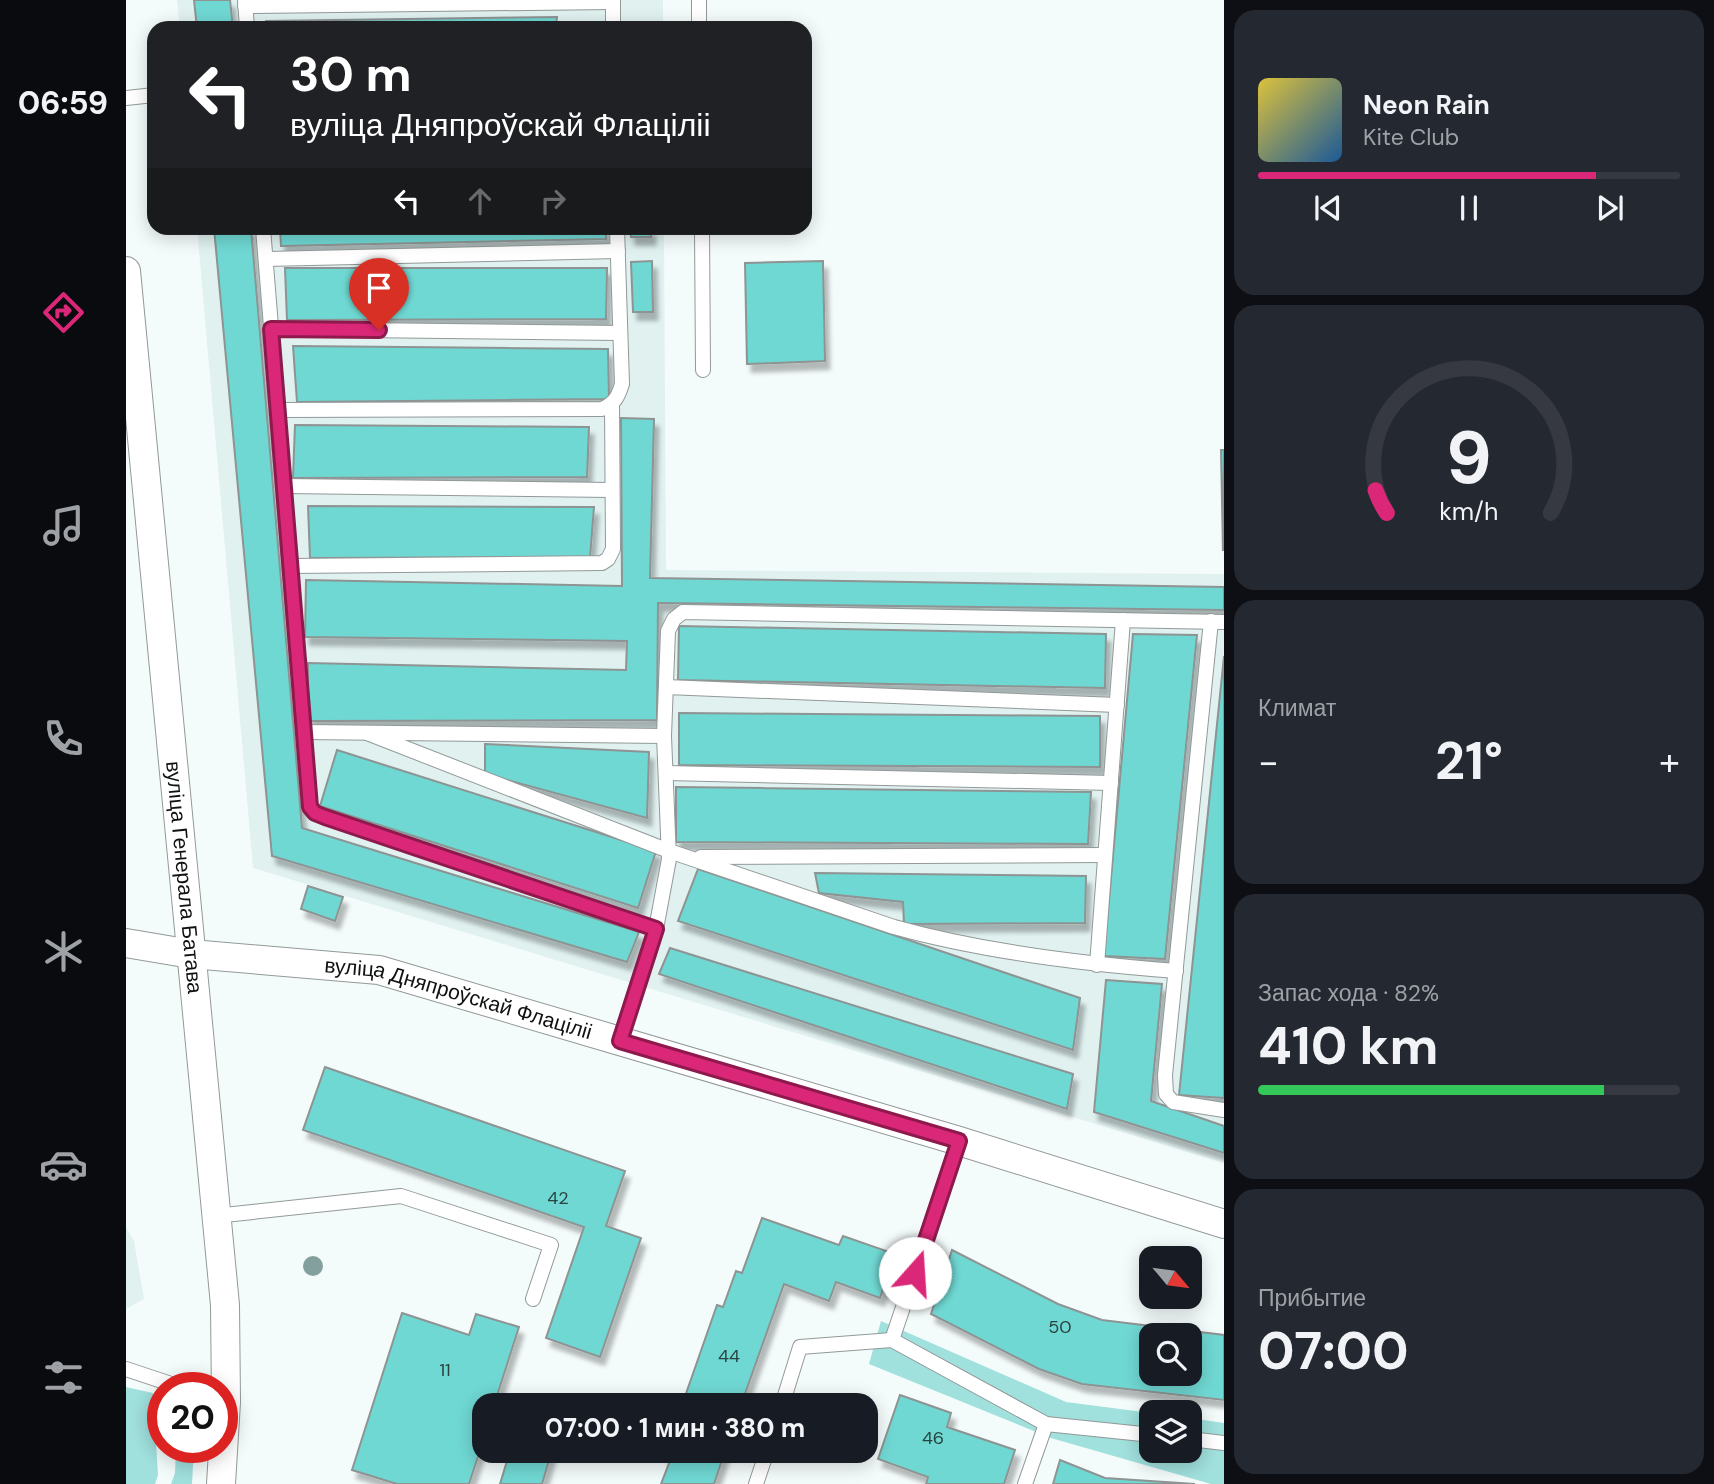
<!DOCTYPE html>
<html lang="ru">
<meta charset="utf-8">
<style>
body{margin:0;font-family:"DM Sans",sans-serif;background:#242831;color:#f1f3f6;height:100vh;display:flex;flex-direction:column;font-size:26px;white-space:nowrap}
*{box-sizing:border-box;margin:0}
p{font-size:23px;color:#9ea1a6}
.icon{flex:none;width:38px;height:38px;fill:none;stroke:currentColor;stroke-width:2;stroke-linecap:round;stroke-linejoin:round}
.map{position:relative;flex:1;overflow:hidden}
.side{display:flex;flex-direction:column;gap:10px;padding:10px;background:#0d0f14;width:490px}
.side>*{flex:none}
.guide{position:absolute;left:21px;top:21px;width:665px;height:214px;border-radius:21px;box-shadow:0 4px 18px #0003;background:#202124;color:#fff;overflow:hidden}
.needle{width:46px;rotate:119deg}
.tools{position:absolute;left:1013px;top:1246px;display:grid;gap:14px}
.tools a{display:grid;place-items:center;width:63px;height:63px;border-radius:14px;background:#171b24;box-shadow:0 4px 18px #0003;font-size:35px}
.speed{position:absolute;left:21px;top:1372px;display:flex;gap:14px;font-size:35px;font-weight:700;text-align:center}
.speed>*{display:grid;place-content:center;width:91px;height:91px;border-radius:50%;background:#171b24;box-shadow:0 4px 18px #0003;line-height:1}
.speed .limit{border:10px solid #d22;background:#fff;color:#111}
.pin{position:absolute;display:grid;place-items:center;width:60px;height:60px;color:#fff;margin:-72px -30px;border-radius:50% 50% 50% 0;rotate:-45deg;box-shadow:0 0 7px #0007}
.pin .icon{rotate:45deg}
.me{position:absolute;width:77px;margin:-38px;rotate:19deg;stroke-linejoin:round;filter:drop-shadow(0 0 5px #0008)}
.turn{display:flex;align-items:center;gap:24px;height:147px;padding:0 28px;font-size:32px}
.turn .icon{width:91px;height:91px;stroke-width:2.5}
.turn b{display:block;font-size:49px;line-height:60px}
.lanes{display:flex;align-items:center;height:66px;padding:0 28px;background:#0003;justify-content:center;gap:35px;direction:ltr}
.lanes .off{opacity:.35}
.big{font-size:52px;font-weight:700;line-height:1.1}
.side .widget{flex:1;display:flex;flex-direction:column;justify-content:center;gap:10px;min-width:0;padding:0 24px;border-radius:21px;background:#242831}
.side .dial{align-items:center;gap:0}
.dial svg{height:182px;overflow:visible;fill:none;stroke:#363941;stroke-width:7;stroke-linecap:round;text-anchor:middle}
.dial text{fill:#f1f3f6;stroke:none}
.song{display:flex;align-items:center;gap:21px}
.cover{width:84px;height:84px;border-radius:10px;background:linear-gradient(135deg,hsl(50 70% 55%),hsl(210 70% 35%))}
.played{height:7px;border-radius:4px;background:linear-gradient(90deg,#db2777 80%,#363941 80%)}
.keys{display:flex;justify-content:space-around;direction:ltr}
.heat{display:flex;justify-content:space-between;align-items:center;font-size:38px;direction:ltr}
.charge{height:10px;border-radius:5px;background:linear-gradient(90deg,#34c759 82%,#363941 0)}
.trip{position:absolute;left:346px;top:1393px;width:406px;height:70px;border-radius:21px;background:#171b24;box-shadow:0 4px 18px #0003;font-weight:700;line-height:70px;text-align:center}
main{display:flex;flex:1;min-height:0}
.dock{display:flex;flex-direction:column;width:126px;justify-content:space-around;align-items:center;background:#090b0e;color:#9ea1a6}
.dock .icon{width:49px;height:49px}
.dock .current{color:#db2777}
.dock b{font-size:32px;color:#f1f3f6}
.map>svg:first-child{display:block}
.built{fill:#e0f1f0}
.green{fill:#a0e0dd}
.building{fill:#70d8d3;stroke:#8d9493;stroke-width:2;fill-rule:evenodd;filter:url(#shadow)}
.lines{fill:none;stroke-linecap:round;stroke-linejoin:round}
.service-casing{stroke:#929998;stroke-width:16}
.minor-casing{stroke:#929998;stroke-width:30}
.service{stroke:#fff;stroke-width:14}
.minor{stroke:#fff;stroke-width:28}
.tree{fill:#83a09f}
.route-casing{stroke:#8e194d;stroke-width:18}
.route{stroke:#db2777;stroke-width:12}
.labels{text-anchor:middle;stroke-width:5;stroke-linejoin:round;paint-order:stroke}
.number-label{font-size:18px;fill:#284442}
.street-label{font-size:21px;fill:#101212;stroke:#fff}
</style>
<main>
<nav class="dock">
<b>06:59</b>
<svg class="icon current" aria-label="directions" viewBox="0 0 24 24"><path d="M12 3l9 9-9 9-9-9zM9 14v-3h6M13 9l2 2-2 2"/></svg>
<svg class="icon" aria-label="music" viewBox="0 0 24 24"><path d="M9 18V5l10-2v13"/><circle cx="6" cy="18" r="3"/><circle cx="16" cy="16" r="3"/></svg>
<svg class="icon" aria-label="phone" viewBox="0 0 24 24"><path d="M5 4h4l2 5-3 2q2 4 5 5l2-3 5 2v4C11 20 4 13 5 4z"/></svg>
<svg class="icon" aria-label="climate" viewBox="0 0 24 24"><path d="M12 3v18M4 7l16 10M4 17L20 7"/></svg>
<svg class="icon" aria-label="car" viewBox="0 0 24 24"><path d="M5 17H2v-5l4-1 3-4h7l3 4 3 1v5h-3M9 17h6M6 11h13"/><circle cx="7" cy="17" r="2"/><circle cx="17" cy="17" r="2"/></svg>
<svg class="icon" aria-label="filters" viewBox="0 0 24 24"><path d="M4 7h16M4 17h16"/><circle cx="9" cy="7" r="2"/><circle cx="15" cy="17" r="2"/></svg>
</nav>
<div class="map">
<svg width="1098" height="1484" viewBox="0 0 1098 1484">
<defs>
<filter id="shadow"><feDropShadow dx="4.5" dy="8" stdDeviation="2" flood-color="#0004"/></filter>
</defs>
<rect width="100%" height="100%" fill="#f4fcfb"/>
<g class="built">
<polygon points="51,0 537,0 537,28 54,28"/>
<polygon points="71,228 538,228 540,570 1098,574 1098,1163 127,868"/>
<polygon points="0,1227 8,1241 18,1299 0,1309"/>
</g>
<g class="green">
<polygon points="755,1321 940,1402 1025,1413 1026,1451 1064,1451 1064,1418 1098,1423 1098,1484 1085,1484 925,1438 743,1364"/>
<polygon points="0,1387 27,1393 32,1475 29,1484 0,1484"/>
<polygon points="50,1447 68,1447 66,1484 45,1484 49,1473"/>
</g>
<g class="building">
<polygon points="68,0 104,0 107,28 71,28"/>
<polygon points="431,17 430,28 140,28 140,21"/>
<polygon points="517,22 517,28 496,28 496,23"/>
<polygon points="88,228 125,228 176,828 513,932 501,962 146,856"/>
<polygon points="154,228 480,228 480,239 155,246"/>
<polygon points="504,228 525,228 525,237 505,237"/>
<polygon points="526,261 527,312 507,312 505,262"/>
<polygon points="697,261 699,361 621,364 619,263"/>
<polygon points="159,268 481,268 480,319 161,320"/>
<polygon points="167,346 482,349 483,399 171,402"/>
<polygon points="495,418 528,419 524,578 1098,587 1098,610 532,603 531,720 182,721 182,663 500,670 501,641 179,637 180,580 496,586"/>
<polygon points="169,425 463,427 461,477 167,478"/>
<polygon points="1095,450 1098,450 1097,551"/>
<polygon points="182,506 468,507 464,557 184,558"/>
<polygon points="553,626 980,634 979,688 552,680"/>
<polygon points="1007,634 1071,635 1039,959 978,956"/>
<polygon points="1098,656 1098,1098 1053,1095"/>
<polygon points="553,713 974,716 974,767 553,765"/>
<polygon points="359,744 523,752 521,818 359,774"/>
<polygon points="211,750 530,851 512,908 194,806"/>
<polygon points="550,787 965,792 962,844 550,842"/>
<polygon points="572,869 954,998 947,1050 552,921"/>
<polygon points="689,873 960,876 959,923 778,924 777,902 693,893"/>
<polygon points="182,886 217,897 209,921 175,909"/>
<polygon points="544,948 947,1074 941,1109 533,974"/>
<polygon points="980,980 1036,984 1025,1101 1098,1126 1098,1153 968,1112"/>
<polygon points="199,1067 499,1171 480,1226 515,1238 474,1357 420,1338 458,1227 177,1130"/>
<polygon points="636,1218 713,1245 717,1236 769,1254 754,1298 710,1282 703,1301 658,1284 615,1405 556,1405 591,1305 597,1307 610,1271 616,1273"/>
<path d="M 826,1250 L 932,1304 L 976,1320 L 1098,1335 L 1098,1400 L 956,1384 L 913,1369 L 805,1314 ZM 1026,1335 L 1064,1335 L 1064,1374 L 1026,1374 Z"/>
<polygon points="276,1313 343,1335 350,1314 393,1327 368,1405 359,1405 359,1435 343,1484 271,1484 226,1470"/>
<polygon points="774,1395 825,1413 821,1427 889,1450 878,1484 800,1484 802,1477 752,1459"/>
<polygon points="384,1451 416,1451 425,1453 416,1484 374,1484"/>
<polygon points="540,1451 599,1451 588,1484 535,1484 545,1458 538,1455"/>
<polygon points="934,1460 979,1478 1069,1484 927,1484"/>
</g>
<g class="lines">
<defs>
<g id="service">
<polyline points="119,0 121,28"/>
<polyline points="487,0 487,28"/>
<polyline points="573,0 573,28"/>
<polyline points="119,6 487,2"/>
<polyline points="0,98 28,95"/>
<polyline points="137,228 184,807 189,813 199,817 530,929"/>
<polyline points="576,228 577,370"/>
<polyline points="140,259 492,251"/>
<polyline points="145,329 494,333"/>
<path d="M 151,410 L 476,409 C 489,403 492,397 496,384 L 491,228"/>
<polyline points="158,486 486,490"/>
<polyline points="164,566 476,563 482,559 487,549 486,405"/>
<polyline points="1085,621 1039,1075 1040,1094 1047,1102 1098,1110"/>
<polyline points="540,687 991,705"/>
<polyline points="177,732 538,736"/>
<path d="M 241,733 L 543,851 L 768,927 C 858,952 957,964 1050,971"/>
<polyline points="540,773 985,783"/>
<polyline points="575,857 979,855"/>
<polyline points="971,965 997,620"/>
<polyline points="494,1041 530,929 543,859 538,736 542,631 548,619 557,612 1098,622"/>
<polyline points="833,1141 766,1340 920,1424 1026,1435"/>
<polyline points="89,1216 275,1196 425,1245 407,1299"/>
<polyline points="0,1369 57,1388"/>
<polyline points="656,1405 674,1347 766,1340"/>
<polyline points="1064,1439 1098,1443"/>
<polyline points="630,1484 641,1451"/>
<polyline points="899,1484 920,1424"/>
</g>
<g id="minor">
<path id="s1" d="M 0,271 L 99,1305 L 100,1402 L 95,1484"/>
<path id="s2" d="M 0,943 L 65,954 L 253,970 L 833,1141 L 1098,1224"/>
</g>
</defs>
<use href="#service" class="service-casing"/>
<use href="#minor" class="minor-casing"/>
<use href="#service" class="service"/>
<use href="#minor" class="minor"/>
</g>
<circle class="tree" cx="187" cy="1266" r="10"/>
<g class="lines">
<defs>
<polyline id="route" points="253,330 145,329 184,807 189,813 199,817 530,929 494,1041 833,1141 789,1273"/>
</defs>
<use href="#route" class="route-casing"/>
<use href="#route" class="route"/>
</g>
<g class="labels">
<g class="number-label">
<text x="432" y="1204">42</text>
<text x="934" y="1333">50</text>
<text x="603" y="1362">44</text>
<text x="319" y="1376">11</text>
<text x="807" y="1444">46</text>
</g>
<g class="street-label">
<text dy="7" stroke="none"><textPath href="#s1" startOffset="609">вуліца Генерала Батава</textPath></text>
<text dy="7" stroke="none"><textPath href="#s2" startOffset="338">вуліца Дняпроўскай Флаціліі</textPath></text>
</g>
</g>
</svg>
<div class="tools">
<a><svg class="needle" viewBox="-14 -14 28 28"><path d="M0-13l5 13h-10z" fill="#e53935"/><path d="M0 13l5-13h-10z" fill="#9ea1a6"/></svg></a>
<a><svg class="icon" aria-label="search" viewBox="0 0 24 24"><circle cx="10" cy="10" r="6"/><path d="M15 15l6 6"/></svg></a>
<a><svg class="icon" aria-label="layers" viewBox="0 0 24 24"><path d="M12 4l9 5-9 5-9-5zM3 14l9 5 9-5"/></svg></a>
</div>
<div class="speed"><div class="limit">20</div></div>
<div class="pin" style="left:253px;top:330px;background:#d93025"><svg class="icon" aria-label="arrive" viewBox="0 0 24 24"><path d="M6 21V4h12l-3 4 3 4H6"/></svg></div>
<svg class="me" style="left:789px;top:1273px" viewBox="-20 -20 40 40"><circle r="19" fill="#fff"/><path d="M0-13L10 11 0 6-10 11z" fill="#db2777"/></svg>
<div class="trip">07:00 · 1 мин · 380 m</div>
<div class="guide">
<div class="turn"><svg class="icon" aria-label="left" viewBox="0 0 24 24"><path d="M17 20v-9H6M10 6l-5 5 5 5"/></svg><div><b>30 m</b>вуліца Дняпроўскай Флаціліі</div></div>
<div class="lanes"><svg class="icon" aria-label="left" viewBox="0 0 24 24"><path d="M17 20v-9H6M10 6l-5 5 5 5"/></svg><svg class="icon off" aria-label="ahead" viewBox="0 0 24 24"><path d="M12 20V5M6 11l6-6 6 6"/></svg><svg class="icon off" aria-label="right" viewBox="0 0 24 24"><path d="M7 20v-9h11M14 6l5 5-5 5"/></svg></div>
</div>
</div>
<section class="side">
<div class="widget">
<div class="song"><i class="cover"></i><div><b>Neon Rain</b><p>Kite Club</p></div></div>
<div class="played"></div>
<div class="keys"><svg class="icon" aria-label="previous" viewBox="0 0 24 24"><path d="M18 5L8 12l10 7zM5 5v14"/></svg><svg class="icon" aria-label="pause" viewBox="0 0 24 24"><path d="M8 5v14M16 5v14"/></svg><svg class="icon" aria-label="next" viewBox="0 0 24 24"><path d="M6 5l10 7-10 7zM19 5v14"/></svg></div>
</div>
<div class="widget dial"><svg viewBox="0 0 100 80">
<path d="M14 69A42 42 0 1 1 86 69"/>
<path d="M14 69A42 42 0 0 1 9 59" stroke="#db2777"/>
<text x="50" y="56" font-size="32" font-weight="700">9</text>
<text x="50" y="72" font-size="11">km/h</text>
</svg></div>
<div class="widget"><p>Климат</p>
<div class="heat"><a>−</a><b class="big">21°</b><a>+</a></div>
</div>
<div class="widget"><p>Запас хода · 82%</p><b class="big">410 km</b><div class="charge"></div></div>
<div class="widget"><p>Прибытие</p><b class="big">07:00</b></div>
</section>
</main>
